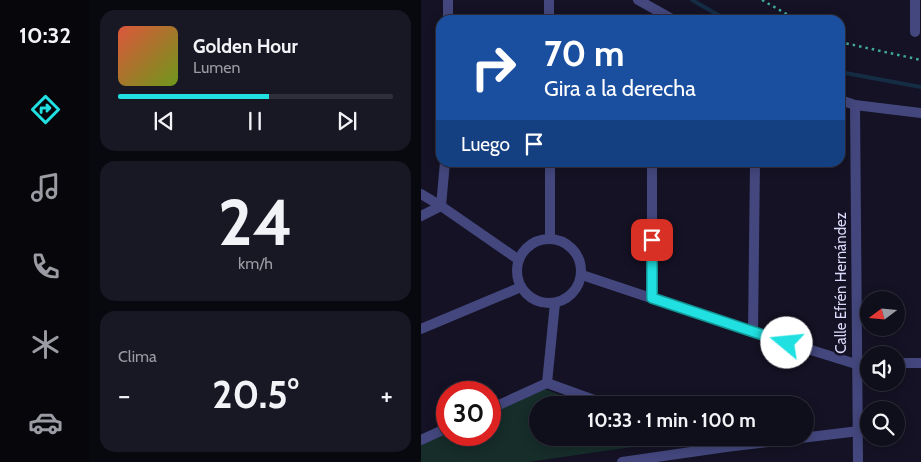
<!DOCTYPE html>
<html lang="es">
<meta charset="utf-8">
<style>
body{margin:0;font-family:Cabin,sans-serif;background:#181724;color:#f1f3f6;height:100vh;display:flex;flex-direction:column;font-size:19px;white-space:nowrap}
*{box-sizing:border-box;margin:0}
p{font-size:16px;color:#9b9ca3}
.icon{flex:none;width:28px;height:28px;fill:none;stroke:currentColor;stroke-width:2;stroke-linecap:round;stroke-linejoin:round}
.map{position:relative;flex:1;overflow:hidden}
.details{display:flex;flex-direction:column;gap:10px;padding:10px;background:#08080f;width:331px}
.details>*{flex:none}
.guide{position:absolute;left:15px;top:15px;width:409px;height:152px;border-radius:15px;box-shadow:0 2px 12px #0003,0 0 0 1px #2f2e3a;background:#1a4fa0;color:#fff;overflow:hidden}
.needle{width:32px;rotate:254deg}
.buttons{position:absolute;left:439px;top:291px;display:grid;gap:10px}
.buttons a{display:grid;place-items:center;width:45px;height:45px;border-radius:50%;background:#0f0e1b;box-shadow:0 2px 12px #0003,0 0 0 1px #2f2e3a;font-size:25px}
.speed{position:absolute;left:15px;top:381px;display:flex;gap:10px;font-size:25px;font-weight:700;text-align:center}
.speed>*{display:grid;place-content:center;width:65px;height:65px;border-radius:50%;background:#0f0e1b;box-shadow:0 2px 12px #0003,0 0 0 1px #2f2e3a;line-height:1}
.speed .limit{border:8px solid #d22;background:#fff;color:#111}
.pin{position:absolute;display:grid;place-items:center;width:42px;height:42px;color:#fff;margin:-21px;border-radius:10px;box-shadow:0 2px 8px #0006}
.me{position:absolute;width:55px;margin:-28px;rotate:287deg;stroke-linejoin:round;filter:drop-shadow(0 0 4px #0008)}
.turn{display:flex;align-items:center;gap:18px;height:105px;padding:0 25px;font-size:22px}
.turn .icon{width:65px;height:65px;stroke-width:2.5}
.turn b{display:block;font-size:35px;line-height:42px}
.then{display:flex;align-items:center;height:48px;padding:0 25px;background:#0003;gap:10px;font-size:19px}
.big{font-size:38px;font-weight:700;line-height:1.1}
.details .widget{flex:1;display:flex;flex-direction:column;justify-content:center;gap:8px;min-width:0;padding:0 18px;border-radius:15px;background:#181724}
.details .dial{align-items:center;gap:0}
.dial b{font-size:65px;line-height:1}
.song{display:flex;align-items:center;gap:15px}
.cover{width:60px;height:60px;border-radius:8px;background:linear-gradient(135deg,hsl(10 70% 55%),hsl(80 70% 35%))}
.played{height:5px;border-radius:2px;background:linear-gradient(90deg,#20e0e1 55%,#2f2e3a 55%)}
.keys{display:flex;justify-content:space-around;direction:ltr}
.heat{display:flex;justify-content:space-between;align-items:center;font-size:28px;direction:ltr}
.trip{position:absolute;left:108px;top:396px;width:285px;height:50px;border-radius:25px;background:#0f0e1b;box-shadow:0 2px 12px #0003,0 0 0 1px #2f2e3a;font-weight:700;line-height:50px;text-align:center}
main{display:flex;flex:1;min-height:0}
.dock{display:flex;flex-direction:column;width:90px;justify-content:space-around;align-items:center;background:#06060b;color:#9b9ca3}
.dock .icon{width:35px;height:35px}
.dock .on{color:#20e0e1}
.dock b{font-size:22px;color:#f1f3f6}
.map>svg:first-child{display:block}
.green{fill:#162d2a}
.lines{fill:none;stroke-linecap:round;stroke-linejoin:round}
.stream{stroke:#152c45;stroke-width:4}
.path{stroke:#40a999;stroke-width:2.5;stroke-dasharray:2.5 4;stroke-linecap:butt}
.minor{stroke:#43477d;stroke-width:10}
.route-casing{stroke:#159292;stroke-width:12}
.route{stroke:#20e0e1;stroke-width:9}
.labels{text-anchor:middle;stroke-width:5;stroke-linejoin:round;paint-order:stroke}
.street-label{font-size:15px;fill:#dbdafa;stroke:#141224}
</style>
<main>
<nav class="dock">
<b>10:32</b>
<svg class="icon on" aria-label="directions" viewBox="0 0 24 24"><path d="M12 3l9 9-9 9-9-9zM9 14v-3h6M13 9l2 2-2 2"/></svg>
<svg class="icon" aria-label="music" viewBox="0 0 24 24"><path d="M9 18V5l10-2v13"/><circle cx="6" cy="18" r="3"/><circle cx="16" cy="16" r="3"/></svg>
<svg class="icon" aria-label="phone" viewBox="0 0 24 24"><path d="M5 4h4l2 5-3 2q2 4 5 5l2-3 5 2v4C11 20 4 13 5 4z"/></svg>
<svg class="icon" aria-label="climate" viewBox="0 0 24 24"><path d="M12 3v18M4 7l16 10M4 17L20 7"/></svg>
<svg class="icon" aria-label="car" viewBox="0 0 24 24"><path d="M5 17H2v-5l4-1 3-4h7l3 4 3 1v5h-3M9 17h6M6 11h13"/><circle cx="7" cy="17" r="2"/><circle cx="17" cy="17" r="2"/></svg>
</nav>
<section class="details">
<div class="widget">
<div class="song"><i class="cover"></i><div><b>Golden Hour</b><p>Lumen</p></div></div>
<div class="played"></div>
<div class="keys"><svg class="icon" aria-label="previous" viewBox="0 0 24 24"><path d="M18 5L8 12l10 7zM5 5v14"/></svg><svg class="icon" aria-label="pause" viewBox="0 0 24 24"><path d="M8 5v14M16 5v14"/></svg><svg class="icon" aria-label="next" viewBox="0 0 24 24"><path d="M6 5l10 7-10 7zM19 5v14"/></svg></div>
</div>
<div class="widget dial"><b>24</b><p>km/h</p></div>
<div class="widget"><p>Clima</p>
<div class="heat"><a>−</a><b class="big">20.5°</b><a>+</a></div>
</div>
</section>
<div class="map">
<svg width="500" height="462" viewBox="0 0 500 462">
<rect width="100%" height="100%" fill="#141224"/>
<polygon class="green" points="113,385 166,405 116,405 116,438 253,438 260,440 107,462 0,462 0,440 26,427 26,435 69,435 69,407"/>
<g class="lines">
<g class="stream">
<polyline points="271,0 306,20"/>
<polyline points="419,72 500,87"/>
</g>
<g class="path">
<polyline points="341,0 376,20"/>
<polyline points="419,42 500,60"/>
</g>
<g class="minor">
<polyline points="128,0 128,20"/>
<polyline points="217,0 253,20"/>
<polyline points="494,0 494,32"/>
<polyline points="27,20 27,0"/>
<polyline points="419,100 434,105 500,113"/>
<polyline points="434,105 437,462"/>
<polyline points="129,162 129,239"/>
<polyline points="231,162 231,298"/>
<polyline points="0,194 20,206 98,260"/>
<polyline points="20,206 24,162"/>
<polyline points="0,216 20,206"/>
<circle cx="128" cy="271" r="32"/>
<polyline points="161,275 332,332 435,364 448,364"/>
<polyline points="0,329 100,287"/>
<polyline points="332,332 334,162"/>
<polyline points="475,363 500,363"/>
<polyline points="126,383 134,303"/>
<polyline points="126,383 187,405"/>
<polyline points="69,409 126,383"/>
<polyline points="279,438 302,446"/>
<polyline points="0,440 26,428"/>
<polyline points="201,462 305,447 438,431"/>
</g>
</g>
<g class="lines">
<defs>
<polyline id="route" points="231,240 231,298 366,343"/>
</defs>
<use href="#route" class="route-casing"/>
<use href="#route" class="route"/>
</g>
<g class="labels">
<g class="street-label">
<text transform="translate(420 283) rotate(-90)" y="5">Calle Efrén Hernández</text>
</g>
</g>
</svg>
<div class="buttons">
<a><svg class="needle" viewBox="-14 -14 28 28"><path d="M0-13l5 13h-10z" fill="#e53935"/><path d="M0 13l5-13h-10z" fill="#9b9ca3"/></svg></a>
<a><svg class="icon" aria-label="sound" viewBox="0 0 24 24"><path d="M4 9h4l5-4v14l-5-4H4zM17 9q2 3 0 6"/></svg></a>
<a><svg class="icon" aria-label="search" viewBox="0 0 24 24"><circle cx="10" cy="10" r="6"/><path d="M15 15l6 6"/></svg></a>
</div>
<div class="speed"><div class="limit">30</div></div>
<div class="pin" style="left:231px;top:240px;background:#d93025"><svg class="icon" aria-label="arrive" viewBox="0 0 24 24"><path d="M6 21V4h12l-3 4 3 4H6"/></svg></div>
<svg class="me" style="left:366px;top:343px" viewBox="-20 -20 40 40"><circle r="19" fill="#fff"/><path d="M0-13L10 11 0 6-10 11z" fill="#20e0e1"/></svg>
<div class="trip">10:33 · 1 min · 100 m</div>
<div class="guide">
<div class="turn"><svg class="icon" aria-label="right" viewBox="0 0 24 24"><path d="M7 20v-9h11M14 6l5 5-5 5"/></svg><div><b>70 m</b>Gira a la derecha</div></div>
<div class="then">Luego<svg class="icon" aria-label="arrive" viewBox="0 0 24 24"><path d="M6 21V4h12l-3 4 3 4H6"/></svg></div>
</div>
</div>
</main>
